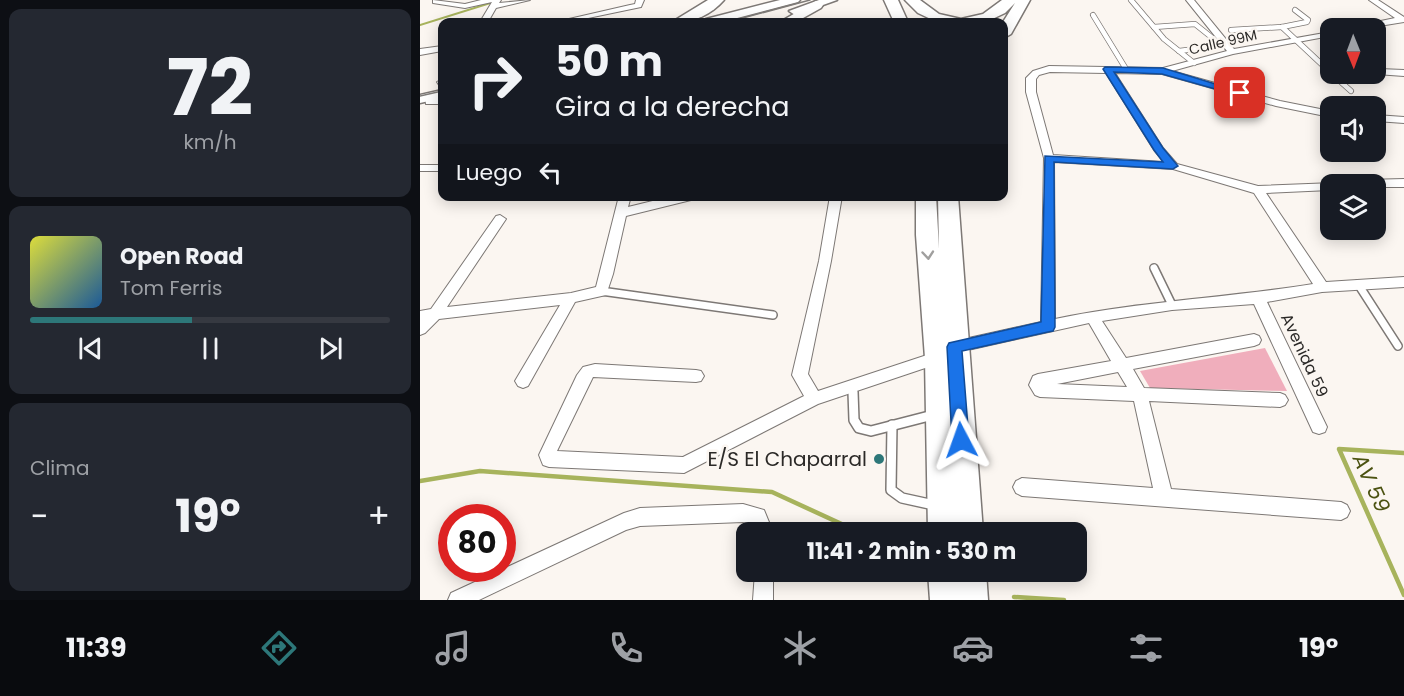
<!DOCTYPE html>
<html lang="es">
<meta charset="utf-8">
<style>
body{margin:0;font-family:Poppins,sans-serif;background:#242831;color:#f1f3f6;height:100vh;display:flex;flex-direction:column;font-size:22px;white-space:nowrap}
*{box-sizing:border-box;margin:0}
p{font-size:20px;color:#9ea1a6}
.icon{flex:none;width:33px;height:33px;fill:none;stroke:currentColor;stroke-width:2;stroke-linecap:round;stroke-linejoin:round}
.map{position:relative;flex:1;overflow:hidden}
.sheet{display:flex;flex-direction:column;gap:9px;padding:9px;background:#0d0f14;width:420px}
.sheet>*{flex:none}
.banner{position:absolute;left:18px;top:18px;width:570px;height:183px;border-radius:12px;box-shadow:0 3px 15px #0003;background:#171b24;color:#f1f3f6;overflow:hidden}
.needle{width:39px;rotate:179deg}
.fabs{position:absolute;left:900px;top:18px;display:grid;gap:12px}
.fabs a{display:grid;place-items:center;width:66px;height:66px;border-radius:12px;background:#171b24;box-shadow:0 3px 15px #0003;font-size:30px}
.speed{position:absolute;left:18px;top:504px;display:flex;gap:12px;font-size:30px;font-weight:700;text-align:center}
.speed>*{display:grid;place-content:center;width:78px;height:78px;border-radius:50%;background:#171b24;box-shadow:0 3px 15px #0003;line-height:1}
.speed .limit{border:9px solid #d22;background:#fff;color:#111}
.pin{position:absolute;display:grid;place-items:center;width:51px;height:51px;color:#fff;margin:-26px;border-radius:12px;box-shadow:0 3px 9px #0006}
.me{position:absolute;width:66px;margin:-33px;rotate:356deg;stroke-linejoin:round;filter:drop-shadow(0 0 4px #0008)}
.turn{display:flex;align-items:center;gap:21px;height:126px;padding:0 18px;font-size:27px}
.turn .icon{width:78px;height:78px;stroke-width:2.5}
.turn b{display:block;font-size:42px;line-height:51px}
.then{display:flex;align-items:center;height:57px;padding:0 18px;background:#0003;gap:12px;font-size:22px}
.big{font-size:45px;font-weight:700;line-height:1.1}
.sheet .card{flex:1;display:flex;flex-direction:column;justify-content:center;gap:9px;min-width:0;padding:0 21px;border-radius:12px;background:#242831}
.sheet .dial{align-items:center;gap:0}
.dial b{font-size:78px;line-height:1}
.song{display:flex;align-items:center;gap:18px}
.cover{width:72px;height:72px;border-radius:9px;background:linear-gradient(135deg,hsl(60 70% 55%),hsl(210 70% 35%))}
.played{height:6px;border-radius:3px;background:linear-gradient(90deg,#2d7779 45%,#363941 45%)}
.keys{display:flex;justify-content:space-around;direction:ltr}
.heat{display:flex;justify-content:space-between;align-items:center;font-size:33px;direction:ltr}
.trip{position:absolute;left:316px;top:522px;width:351px;height:60px;border-radius:12px;background:#171b24;box-shadow:0 3px 15px #0003;font-weight:700;line-height:60px;text-align:center}
.tab-bar{display:flex;height:96px;justify-content:space-around;align-items:center;background:#090b0e;color:#9ea1a6}
.tab-bar .icon{width:42px;height:42px}
.tab-bar .selected{color:#2d7779}
.tab-bar b{font-size:27px;color:#f1f3f6}
main{display:flex;flex:1;min-height:0}
.map>svg:first-child{display:block}
.green{fill:#f0aebc}
.lines{fill:none;stroke-linecap:round;stroke-linejoin:round}
.stream-far1{stroke:#a7b35c;stroke-width:2}
.stream{stroke:#a7b35c;stroke-width:4.5}
.lane-far2-casing{stroke:#7d7875;stroke-width:6}
.lane-far1-casing{stroke:#7d7875;stroke-width:10}
.lane-casing{stroke:#7d7875;stroke-width:12}
.street-casing{stroke:#7d7875;stroke-width:2}
.primary-casing{stroke:#7d7875;stroke-width:3}
.highway-casing{stroke:#7d7875;stroke-width:3}
.lane-far2{stroke:#fff;stroke-width:4.5}
.lane-far1{stroke:#fff;stroke-width:7}
.lane{stroke:#fff;stroke-width:9}
.street{fill:#fff;fill-rule:evenodd}
.primary{fill:#fff;fill-rule:evenodd}
.highway{fill:#fff;fill-rule:evenodd}
.tram{stroke:#7f7c79;stroke-width:1.5}
.oneway{stroke:#a09f9e}
.route{fill:#1a73e8;stroke:#114b97;stroke-width:1.5}
.poi-dot{fill:#2d7779;stroke:#fbf6f1;stroke-width:2}
.labels{text-anchor:middle;stroke-width:5;stroke-linejoin:round;paint-order:stroke}
.far-street-label{font-size:14px;fill:#2b2927;stroke:#fbf6f1}
.street-label{font-size:16px;fill:#2b2927;stroke:#fbf6f1}
.near-poi-label{font-size:20px;fill:#2b2927;stroke:#fbf6f1;text-anchor:end}
.near-water-label{font-size:21px;font-style:italic;fill:#4b5211;stroke:#fbf6f1}
</style>
<main>
<section class="sheet">
<div class="card dial"><b>72</b><p>km/h</p></div>
<div class="card">
<div class="song"><i class="cover"></i><div><b>Open Road</b><p>Tom Ferris</p></div></div>
<div class="played"></div>
<div class="keys"><svg class="icon" aria-label="previous" viewBox="0 0 24 24"><path d="M18 5L8 12l10 7zM5 5v14"/></svg><svg class="icon" aria-label="pause" viewBox="0 0 24 24"><path d="M8 5v14M16 5v14"/></svg><svg class="icon" aria-label="next" viewBox="0 0 24 24"><path d="M6 5l10 7-10 7zM19 5v14"/></svg></div>
</div>
<div class="card"><p>Clima</p>
<div class="heat"><a>−</a><b class="big">19°</b><a>+</a></div>
</div>
</section>
<div class="map">
<svg width="984" height="600" viewBox="0 0 984 600">
<rect width="100%" height="100%" fill="#fbf6f1"/>
<polygon class="green" points="845,348 867,391 730,388 720,371"/>
<g class="lines">
<polyline class="stream-far1" points="0,25 80,0"/>
<g class="stream">
<polyline points="984,453 919,449 984,595"/>
<polyline points="0,481 60,471 352,492 439,532"/>
<polyline points="594,597 644,600"/>
</g>
<defs>
<g id="lane-far2">
<polyline points="711,0 744,39 774,63"/>
<polyline points="673,15 706,69"/>
<polyline points="734,27 775,24 795,40 783,48 759,51"/>
<polyline points="862,27 910,72"/>
<polyline points="811,30 862,27 887,22 888,20 875,10"/>
<polyline points="912,74 931,91"/>
</g>
<g id="lane-far1">
<polyline points="734,268 752,305"/>
<polyline points="938,284 978,346"/>
<polyline points="181,291 353,315"/>
<polyline points="433,388 433,393"/>
</g>
<g id="lane">
<polyline points="433,392 434,420 439,428 451,431 513,415"/>
<polyline points="472,425 471,490 482,498 514,505"/>
</g>
<g id="street">
<polygon points="13,0 45,4 61,0 81,0 79,3 110,0 76,8 68,22 60,22 72,2 45,8 13,3"/>
<polygon points="216,0 224,0 221,7 149,22 136,22 210,5 215,4"/>
<path d="M 766,0 L 774,0 L 814,49 L 910,32 L 910,36 L 813,54 L 752,71 L 860,101 L 910,111 L 910,117 L 856,106 L 742,74 L 695,73 L 743,148 L 757,164 L 838,186 L 914,183 L 910,184 L 910,190 L 846,193 L 906,282 L 984,277 L 984,287 L 902,292 L 847,302 L 907,427 L 905,432 L 899,434 L 893,432 L 834,304 L 752,310 L 682,321 L 706,358 L 834,334 L 839,336 L 841,340 L 839,344 L 834,346 L 713,369 L 724,388 L 860,393 L 865,395 L 868,400 L 865,405 L 860,407 L 729,401 L 751,489 L 921,502 L 927,505 L 930,511 L 927,517 L 921,520 L 602,496 L 596,493 L 593,487 L 596,481 L 602,478 L 733,488 L 714,401 L 620,397 L 615,395 L 609,385 L 613,376 L 618,374 L 691,361 L 669,323 L 539,352 L 523,362 L 398,404 L 264,473 L 129,467 L 123,465 L 119,455 L 157,375 L 163,367 L 175,364 L 276,370 L 281,371 L 284,376 L 281,381 L 276,382 L 173,377 L 137,451 L 263,457 L 384,396 L 372,375 L 399,261 L 410,196 L 422,196 L 411,261 L 388,374 L 398,391 L 513,353 L 535,341 L 621,322 L 624,158 L 606,92 L 606,78 L 613,71 L 629,66 L 743,68 L 807,51 ZM 630,72 L 686,73 L 734,150 L 744,162 L 633,155 L 616,92 L 616,79 L 619,75 ZM 634,162 L 753,169 L 834,193 L 893,284 C 807,298 720,301 635,319 ZM 698,372 L 707,387 L 637,384 Z"/>
<polygon points="949,0 958,0 984,17 984,22 947,28 933,28 937,26 975,18"/>
<polygon points="22,46 22,51 0,55 0,49"/>
<polygon points="959,69 984,70 984,76 956,74 956,71"/>
<polygon points="22,79 22,86 19,85 17,82"/>
<polygon points="10,94 13,95 14,99 22,98 22,104 6,104 5,97"/>
<polygon points="956,115 984,117 984,123 956,121"/>
<rect x="0" y="165" width="22" height="6"/>
<polygon points="984,179 984,187 956,187 956,184 939,184 945,180"/>
<polygon points="199,196 211,196 208,207 253,196 276,196 275,199 206,216 193,274 186,295 155,302 108,386 103,388 98,386 95,381 140,305 19,319 5,333 0,335 0,311 11,309 76,216 80,215 86,219 27,307 151,293 176,287"/>
<polygon points="323,504 344,510 353,532 335,532 332,524 323,522 220,526 206,530 59,600 28,600 31,593 204,513 220,508"/>
<polygon points="335,572 353,572 353,600 333,600"/>
</g>
<g id="primary">
<polygon points="360,0 380,0 378,2 302,22 284,22 286,19"/>
<polygon points="399,0 417,0 375,15 369,11"/>
<polygon points="22,90 22,98 0,103 0,95"/>
</g>
<g id="highway">
<path d="M 288,0 L 304,0 C 291,15 271,24 252,22 Z"/>
<polygon points="464,0 478,0 488,22 474,22"/>
<polygon points="485,0 500,0 519,14 541,19 563,14 582,0 610,0 591,34 584,38 583,22 595,3 585,13 566,22 517,22 498,13"/>
<polygon points="396,1 401,2 403,5 401,8 376,22 360,22"/>
<polygon points="496,196 516,196 519,249 518,196 538,196 563,532 508,532 505,358 496,235"/>
<polygon points="508,572 566,572 568,600 510,600"/>
</g>
</defs>
<use href="#lane-far2" class="lane-far2-casing"/>
<use href="#lane-far1" class="lane-far1-casing"/>
<use href="#lane" class="lane-casing"/>
<use href="#street" class="street-casing"/>
<use href="#primary" class="primary-casing"/>
<use href="#highway" class="highway-casing"/>
<use href="#lane-far2" class="lane-far2"/>
<use href="#lane-far1" class="lane-far1"/>
<use href="#lane" class="lane"/>
<use href="#street" class="street"/>
<use href="#primary" class="primary"/>
<use href="#highway" class="highway"/>
<g class="tram">
<polyline points="308,22 390,0"/>
<polyline points="0,96 22,91"/>
</g>
</g>
<defs><path id="oneway-chevron" d="M-2-3.5L2.5 0L-2 3.5" fill="none" stroke-width="1.6" stroke-linecap="round" stroke-linejoin="round" transform="scale(1.5)"/></defs>
<use class="oneway" href="#oneway-chevron" transform="translate(508 255) rotate(85)"/>
<polygon class="route" points="685,67 743,68 825,93 820,96 742,74 694,72 743,148 758,166 753,169 634,162 635,327 633,331 628,332 542,351 549,440 546,445 541,447 535,445 532,440 527,347 529,343 621,322 625,156 743,162 734,150 683,69"/>
<circle class="poi-dot" cx="459" cy="459" r="6"/>
<g class="labels">
<g class="far-street-label">
<text transform="translate(803 42) rotate(-13)" y="5">Calle 99M</text>
</g>
<g class="street-label">
<text transform="translate(885 355) rotate(65)" y="6">Avenida 59</text>
</g>
<g class="near-poi-label">
<text x="447" y="466">E/S El Chaparral</text>
</g>
<g class="near-water-label">
<text transform="translate(951 483) rotate(66)" y="7">AV 59</text>
</g>
</g>
</svg>
<div class="fabs">
<a><svg class="needle" viewBox="-14 -14 28 28"><path d="M0-13l5 13h-10z" fill="#e53935"/><path d="M0 13l5-13h-10z" fill="#9ea1a6"/></svg></a>
<a><svg class="icon" aria-label="sound" viewBox="0 0 24 24"><path d="M4 9h4l5-4v14l-5-4H4zM17 9q2 3 0 6"/></svg></a>
<a><svg class="icon" aria-label="layers" viewBox="0 0 24 24"><path d="M12 4l9 5-9 5-9-5zM3 14l9 5 9-5"/></svg></a>
</div>
<div class="speed"><div class="limit">80</div></div>
<div class="pin" style="left:820px;top:93px;background:#d93025"><svg class="icon" aria-label="arrive" viewBox="0 0 24 24"><path d="M6 21V4h12l-3 4 3 4H6"/></svg></div>
<svg class="me" style="left:541px;top:440px" viewBox="-20 -20 40 40"><path d="M0-17L14 15 0 8-14 15z" fill="#1a73e8" stroke="#fff" stroke-width="4"/></svg>
<div class="trip">11:41 · 2 min · 530 m</div>
<div class="banner">
<div class="turn"><svg class="icon" aria-label="right" viewBox="0 0 24 24"><path d="M7 20v-9h11M14 6l5 5-5 5"/></svg><div><b>50 m</b>Gira a la derecha</div></div>
<div class="then">Luego<svg class="icon" aria-label="left" viewBox="0 0 24 24"><path d="M17 20v-9H6M10 6l-5 5 5 5"/></svg></div>
</div>
</div>
</main>
<nav class="tab-bar">
<b>11:39</b>
<svg class="icon selected" aria-label="directions" viewBox="0 0 24 24"><path d="M12 3l9 9-9 9-9-9zM9 14v-3h6M13 9l2 2-2 2"/></svg>
<svg class="icon" aria-label="music" viewBox="0 0 24 24"><path d="M9 18V5l10-2v13"/><circle cx="6" cy="18" r="3"/><circle cx="16" cy="16" r="3"/></svg>
<svg class="icon" aria-label="phone" viewBox="0 0 24 24"><path d="M5 4h4l2 5-3 2q2 4 5 5l2-3 5 2v4C11 20 4 13 5 4z"/></svg>
<svg class="icon" aria-label="climate" viewBox="0 0 24 24"><path d="M12 3v18M4 7l16 10M4 17L20 7"/></svg>
<svg class="icon" aria-label="car" viewBox="0 0 24 24"><path d="M5 17H2v-5l4-1 3-4h7l3 4 3 1v5h-3M9 17h6M6 11h13"/><circle cx="7" cy="17" r="2"/><circle cx="17" cy="17" r="2"/></svg>
<svg class="icon" aria-label="filters" viewBox="0 0 24 24"><path d="M4 7h16M4 17h16"/><circle cx="9" cy="7" r="2"/><circle cx="15" cy="17" r="2"/></svg>
<b>19°</b>
</nav>
